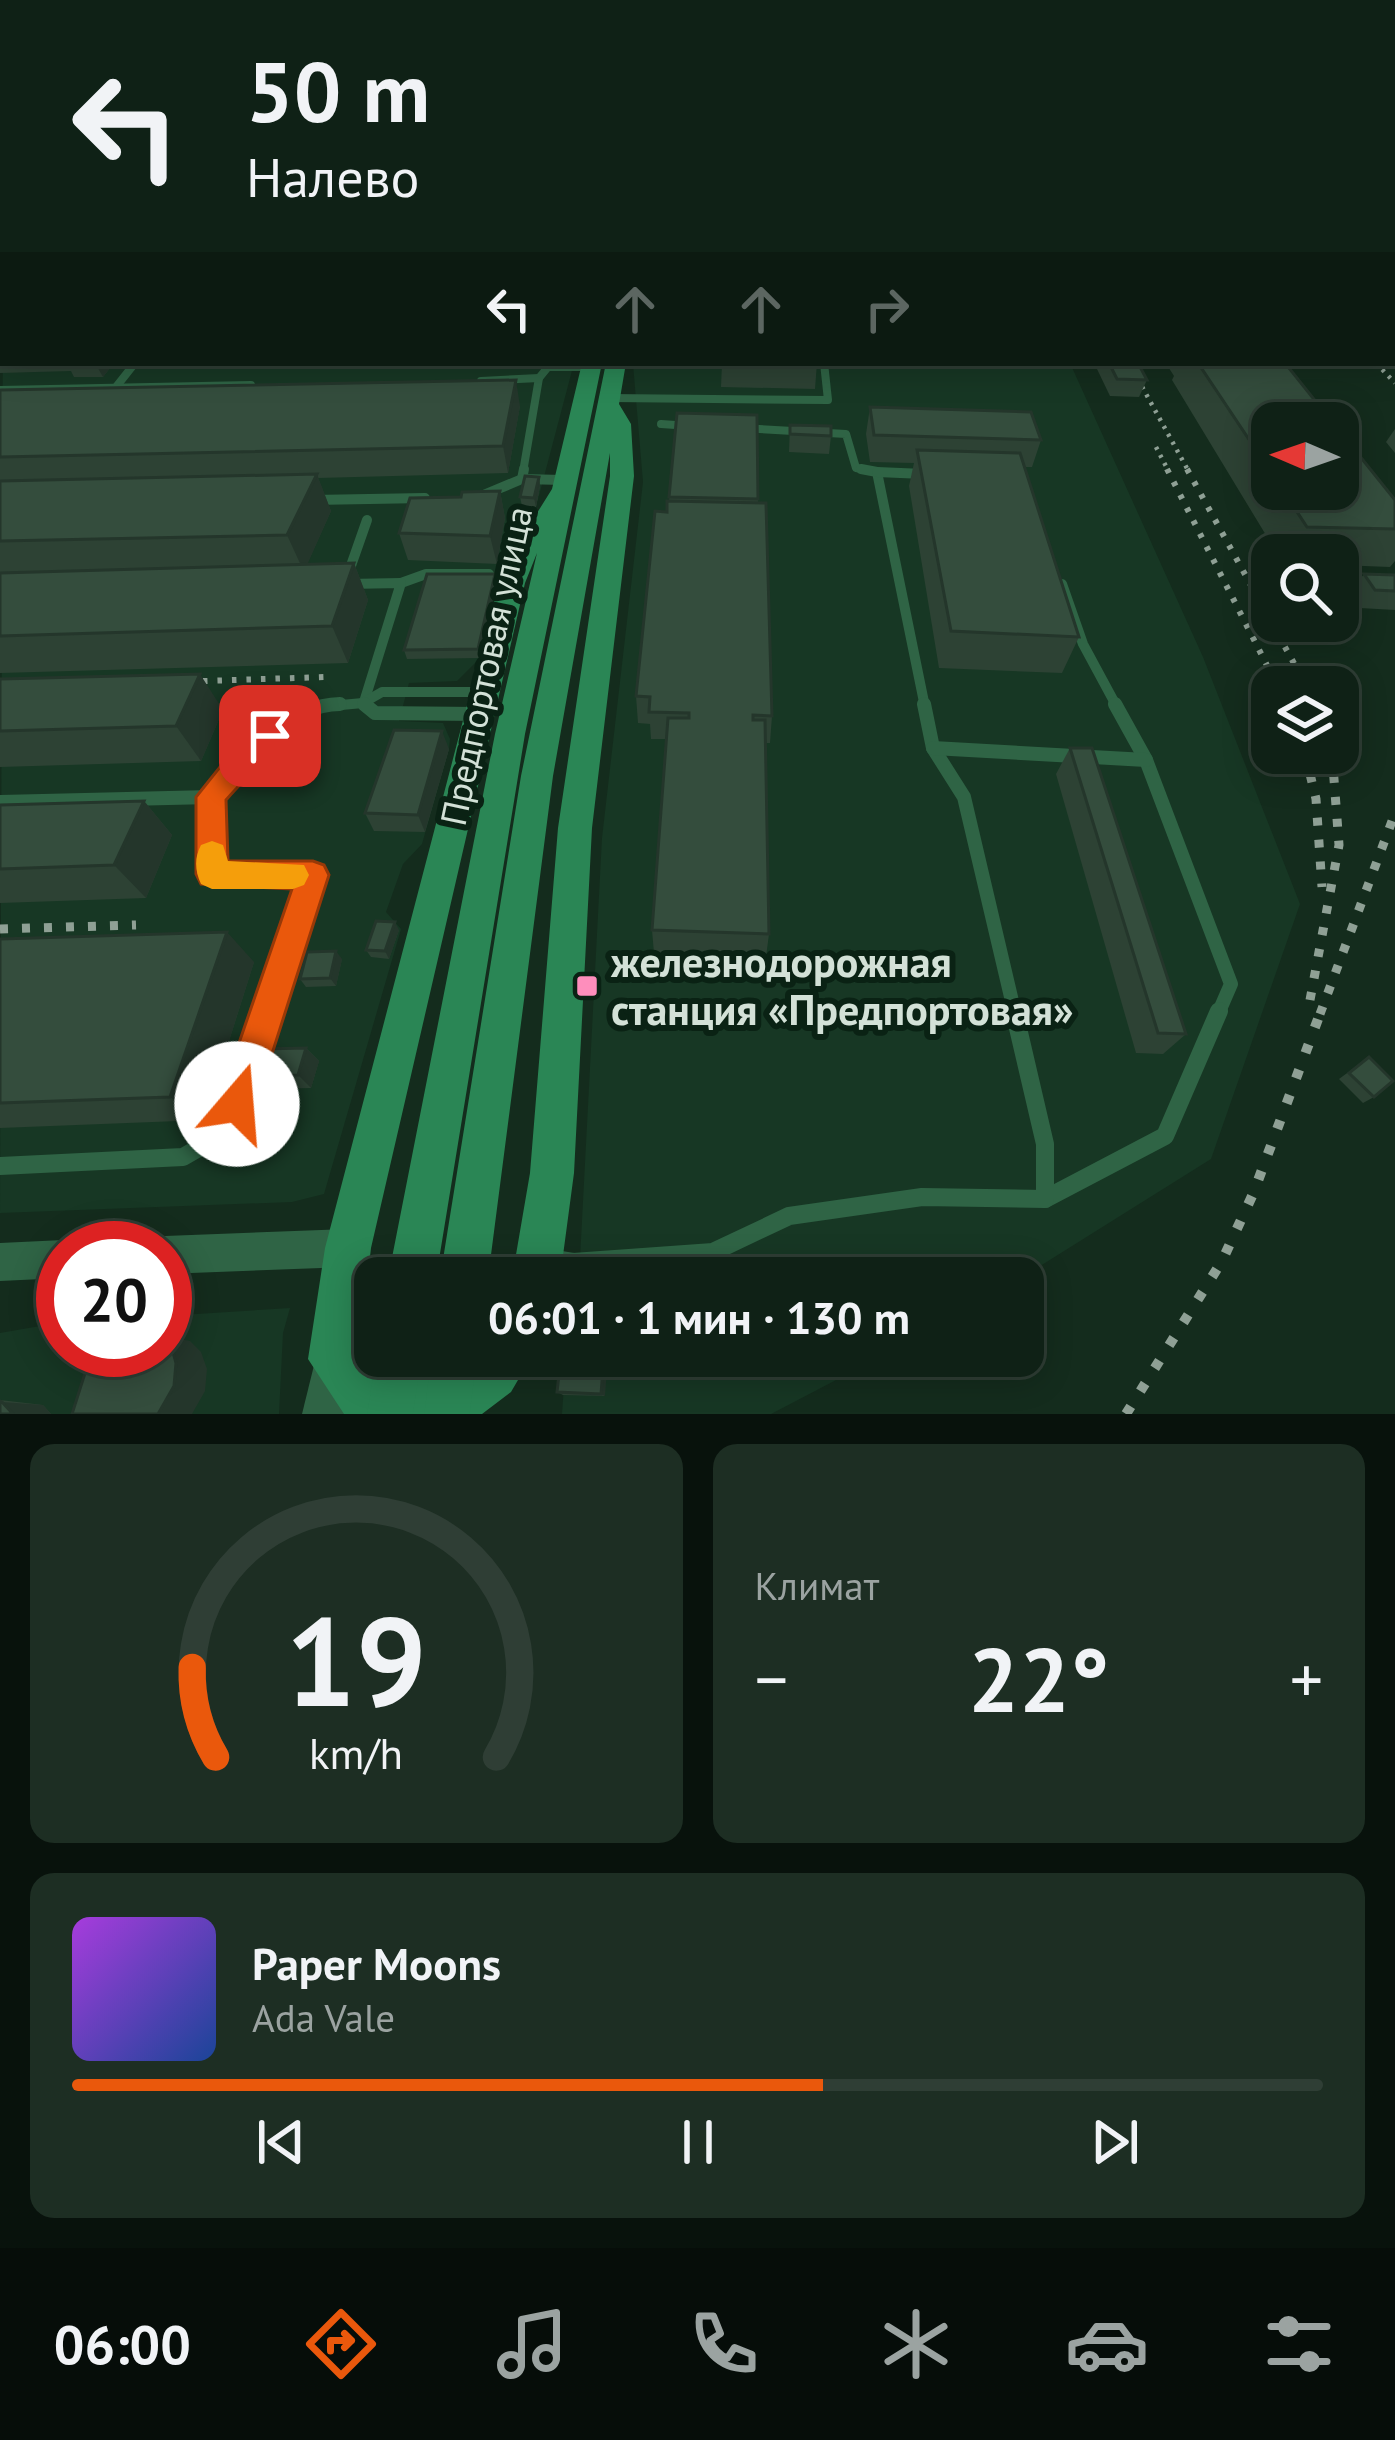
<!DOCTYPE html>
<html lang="ru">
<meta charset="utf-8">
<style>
body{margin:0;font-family:"PT Sans",sans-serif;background:#1d2e23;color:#f1f3f6;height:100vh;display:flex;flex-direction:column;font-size:45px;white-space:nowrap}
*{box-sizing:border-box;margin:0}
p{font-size:39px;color:#9ba3a1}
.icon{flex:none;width:66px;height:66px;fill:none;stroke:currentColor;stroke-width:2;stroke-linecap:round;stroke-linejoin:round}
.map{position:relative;height:1414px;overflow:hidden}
.panel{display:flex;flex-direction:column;gap:30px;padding:30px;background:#08120c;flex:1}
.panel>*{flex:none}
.guide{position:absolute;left:0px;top:0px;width:1395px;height:366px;box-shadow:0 6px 30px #0003,0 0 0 3px #2f3e35;background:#0f2116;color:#f1f3f6;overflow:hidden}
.needle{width:78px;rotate:272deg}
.controls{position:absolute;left:1251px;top:402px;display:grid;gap:24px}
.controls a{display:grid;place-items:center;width:108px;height:108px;border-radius:24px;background:#0f2116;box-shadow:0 6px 30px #0003,0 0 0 3px #2f3e35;font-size:60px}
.speed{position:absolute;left:36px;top:1221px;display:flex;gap:24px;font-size:60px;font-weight:700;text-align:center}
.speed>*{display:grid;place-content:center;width:156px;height:156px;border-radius:50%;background:#0f2116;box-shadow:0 6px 30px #0003,0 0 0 3px #2f3e35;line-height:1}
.speed .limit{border:18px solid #d22;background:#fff;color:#111}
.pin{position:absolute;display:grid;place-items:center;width:102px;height:102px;color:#fff;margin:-51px;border-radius:24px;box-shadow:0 6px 18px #0006}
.me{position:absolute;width:132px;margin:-66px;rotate:18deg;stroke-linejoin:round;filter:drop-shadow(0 0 9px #0008)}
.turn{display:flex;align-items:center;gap:42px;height:252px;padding:0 48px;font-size:54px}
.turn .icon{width:156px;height:156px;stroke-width:2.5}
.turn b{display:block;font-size:84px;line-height:102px}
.lanes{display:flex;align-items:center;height:114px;padding:0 48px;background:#0003;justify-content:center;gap:60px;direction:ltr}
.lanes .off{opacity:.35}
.big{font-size:90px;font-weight:600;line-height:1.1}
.panel .widget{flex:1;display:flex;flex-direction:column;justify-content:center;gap:18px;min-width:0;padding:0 42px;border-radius:24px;background:#1d2e23}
.panel .dial{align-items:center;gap:0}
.dial svg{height:312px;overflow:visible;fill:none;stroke:#2f3e35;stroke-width:7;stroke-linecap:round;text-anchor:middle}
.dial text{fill:#f1f3f6;stroke:none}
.song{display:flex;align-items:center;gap:36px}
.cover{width:144px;height:144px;border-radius:18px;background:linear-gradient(135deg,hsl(280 70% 55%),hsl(220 70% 35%))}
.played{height:12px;border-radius:6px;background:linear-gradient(90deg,#ea580c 60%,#2f3e35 60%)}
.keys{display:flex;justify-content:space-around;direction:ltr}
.heat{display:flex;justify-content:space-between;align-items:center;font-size:66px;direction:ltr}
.panel .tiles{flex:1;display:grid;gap:30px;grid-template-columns:1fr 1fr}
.widget:last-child{grid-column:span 2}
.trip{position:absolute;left:354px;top:1257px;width:690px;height:120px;border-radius:24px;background:#0f2116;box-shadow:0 6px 30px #0003,0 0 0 3px #2f3e35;font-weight:600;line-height:120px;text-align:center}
.menu{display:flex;height:192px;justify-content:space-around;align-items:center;background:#060d09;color:#9ba3a1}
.menu .icon{width:84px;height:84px}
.menu .on{color:#ea580c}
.menu b{font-size:54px;color:#f1f3f6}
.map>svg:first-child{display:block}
.built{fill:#173724}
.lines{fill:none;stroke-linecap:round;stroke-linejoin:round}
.service-far3{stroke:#2f6445;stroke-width:8}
.service-far2{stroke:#2f6445;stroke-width:10}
.service-far1{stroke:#2f6445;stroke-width:14}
.service{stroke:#2f6445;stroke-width:18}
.minor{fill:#2f6445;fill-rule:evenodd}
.secondary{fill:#2a8655;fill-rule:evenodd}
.rail-far3{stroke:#8fa095;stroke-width:4.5;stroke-dasharray:3 6;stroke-linecap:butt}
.rail-far2{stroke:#8fa095;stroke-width:6;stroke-dasharray:4.5 10;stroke-linecap:butt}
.rail-far1{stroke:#8fa095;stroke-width:9;stroke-dasharray:8 14;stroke-linecap:butt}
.rail{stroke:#8fa095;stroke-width:10;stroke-dasharray:9 18;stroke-linecap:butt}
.secondary-bridge{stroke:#2a8655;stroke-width:45}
.wall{fill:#2d4234}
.shaded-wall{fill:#24362b}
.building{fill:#344d3d;stroke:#24362b;stroke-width:3}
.route{fill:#ea580c;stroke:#983908;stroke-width:3}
.slow{fill:#f59e0b}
.poi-dot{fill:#fe8ebc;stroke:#0a2214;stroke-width:4.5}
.labels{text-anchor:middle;stroke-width:12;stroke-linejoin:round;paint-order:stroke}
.street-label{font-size:36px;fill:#d3e1d7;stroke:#0a2214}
.near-poi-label{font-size:42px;font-weight:bold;fill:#d3e1d7;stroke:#0a2214;text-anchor:start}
</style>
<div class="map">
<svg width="1395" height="1414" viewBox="0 0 1395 1414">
<rect width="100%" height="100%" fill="#142c1d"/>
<g class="built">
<polygon points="3,289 3,363 574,363 536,507 504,558 480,658 457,681 409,683 399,721 443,723 450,739 449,749 422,844 403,864 386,912 401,929 324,1194 292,1202 0,1213"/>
<polygon points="1070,363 1203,657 1300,904 1211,1159 1021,1278 579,1278 602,838 643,482 633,364"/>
<polygon points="290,1308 283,1333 279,1414 0,1414 0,1333 63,1322 63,1350 165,1350 165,1316"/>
<polygon points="566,1356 882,1356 771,1414 562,1414"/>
</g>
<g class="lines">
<g class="service-far3">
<polyline points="539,378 548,367 591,367"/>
<polyline points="481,381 539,378 523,472"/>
<polyline points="116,387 135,363"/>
<polyline points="0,390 251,385"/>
<polyline points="609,398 828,400 824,363"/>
<polyline points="661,424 690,426"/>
<polyline points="740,428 846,434 856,468 877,472"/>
</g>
<g class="service-far2">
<polyline points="861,469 877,472 925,707"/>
<polyline points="877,472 924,474"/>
<polyline points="522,479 524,469"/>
<polyline points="481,496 522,479 563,480"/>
<polyline points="313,500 425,498"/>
<polyline points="347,577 367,520"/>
<polyline points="401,583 426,574 489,574"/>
<polyline points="348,584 401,583 364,702"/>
<polyline points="1062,584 1083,644 1117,707"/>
<polyline points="363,703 367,707"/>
<polyline points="319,707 363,703 382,692 482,692"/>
</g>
<g class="service-far1">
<polyline points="364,704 375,713 478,714"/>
<polyline points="924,704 933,748 964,797 1015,1014"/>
<polyline points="1115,704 1146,760 1231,984 1218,1014"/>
<polyline points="933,748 1146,760"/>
<polyline points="211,797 212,875 313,875 267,1014"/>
<path d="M 0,802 L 211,797 C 243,758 285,705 340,704"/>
</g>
<g class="service">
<polyline points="0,1166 183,1157 216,1138 237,1104 268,1011"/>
<polyline points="1045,1199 1165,1136 1219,1011"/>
<polyline points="548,1258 573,1262 713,1252 789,1216 922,1197 1045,1199 1045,1144 1014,1011"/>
</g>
<g class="minor">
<polygon points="348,1229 361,1235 367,1248 361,1261 348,1267 165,1274 165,1248 149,1248 152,1242 165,1236"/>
<polygon points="63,1240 77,1248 63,1248 63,1278 0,1281 0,1243"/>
<polygon points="333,1339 347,1345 353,1359 344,1414 302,1414 319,1345"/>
</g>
<g class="secondary">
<rect x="0" y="186" width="3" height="8"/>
<polygon points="582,363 602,363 525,734 436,1278 388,1278 495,734 537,553 525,583 371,1248 359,1352 380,1378 446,1377 476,1356 532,1356 511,1392 482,1414 344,1414 308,1359 325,1248 499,583 504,566 552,489"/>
<polygon points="606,363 626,363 619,404 631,424 634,476 592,828 574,1173 560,1278 512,1278 530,1173 558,828 610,476 610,453 553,776 488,1278 440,1278 521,776"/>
</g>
<g class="rail-far3">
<polyline points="1129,363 1189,472"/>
<polyline points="1376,363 1395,383"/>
<polyline points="1156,447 1169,472"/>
</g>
<g class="rail-far2">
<polyline points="1167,469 1278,687"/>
<polyline points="1187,469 1307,687"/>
<polyline points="174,682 324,677"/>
</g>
<g class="rail-far1">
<polyline points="1305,753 1316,799 1322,887"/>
<polyline points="0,929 136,925"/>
<polyline points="1310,1000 1339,845 1332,753"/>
<polyline points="1320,1014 1395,813"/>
</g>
<polyline class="rail" points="1126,1414 1222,1261 1253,1194 1321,1011"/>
<g class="secondary-bridge">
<polyline points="390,1414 399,1356"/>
<polyline points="447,1414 454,1356"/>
</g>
</g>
<g class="wall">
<polygon points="1392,154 1395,154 1395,207 1392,211"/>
<polygon points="0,321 3,321 3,363 114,363 103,377 74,377 71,371 0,373"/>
<polygon points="722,363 817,363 815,389 721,387"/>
<polygon points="1099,363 1138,363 1147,380 1139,397 1110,396 1097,369"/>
<polygon points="1168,363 1285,363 1272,423 1272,489 1338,489 1395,500 1395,561 1390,567 1338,565 1338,555 1278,555 1172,380 1174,376 1167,365"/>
<polygon points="0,390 520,406 508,473 318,478 331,511 307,564 354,563 368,600 348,663 0,673"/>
<polygon points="870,407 1041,440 1032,467 1024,467 1079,637 1062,673 939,668 909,486 914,463 870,462 866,434"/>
<polygon points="677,413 757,415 758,503 772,716 770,743 765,743 769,934 766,957 654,953 652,930 666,739 651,739 650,724 638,723 636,696 669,501"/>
<polygon points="790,425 831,436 829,454 789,452"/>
<polygon points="1395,429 1395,453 1386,442"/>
<polygon points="539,477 540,486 536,507 522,506 520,497"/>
<polygon points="500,491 505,518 497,564 408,560 399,533"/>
<polygon points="495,574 497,583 480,658 407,659 404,650"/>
<polygon points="1364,574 1395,575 1395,610 1360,608 1350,592"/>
<polygon points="0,679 223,710 201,761 0,767"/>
<polygon points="1070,748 1186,1034 1163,1054 1136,1053 1056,774"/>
<polygon points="449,749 425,832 374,831 365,813"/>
<polygon points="144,801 172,835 146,898 0,903 0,805"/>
<polygon points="399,930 389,959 371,957 366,950"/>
<polygon points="0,939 254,962 204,1120 0,1128"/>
<polygon points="342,959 336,986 306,987 300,979"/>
<polygon points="306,1048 319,1061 311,1088 266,1089 252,1076"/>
<polygon points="1369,1057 1374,1097 1363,1103 1339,1079"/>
<polygon points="561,1356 605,1396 563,1395 557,1392"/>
<polygon points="0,1400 43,1405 51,1414 0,1414"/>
</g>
<g class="shaded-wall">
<polygon points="95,363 114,363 103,377"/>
<polygon points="516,380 520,406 508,473 503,446"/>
<polygon points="317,474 331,511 304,572 287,535"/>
<polygon points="539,477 540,486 536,507 534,498"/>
<polygon points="500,491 505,518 497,564 490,536"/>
<polygon points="354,563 368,600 348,663 332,626"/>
<polygon points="495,574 497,583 480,658 478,649"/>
<polygon points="200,674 223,710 201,761 176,726"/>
<polygon points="442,731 449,749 425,832 418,815"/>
<polygon points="144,801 172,835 146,898 114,865"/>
<polygon points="395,922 399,930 389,959 385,951"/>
<polygon points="227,932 254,962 204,1120 170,1097"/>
<polygon points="336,951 342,959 336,986 330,978"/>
<polygon points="306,1048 319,1061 311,1088 298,1075"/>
<polygon points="165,1336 190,1341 201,1352 207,1369 205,1391 192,1414 158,1414"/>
<polygon points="604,1356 608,1356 605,1396 601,1394"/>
<polygon points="2,1402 43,1405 51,1414 13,1414"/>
</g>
<g class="building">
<rect x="0" y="154" width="3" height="16"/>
<rect x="0" y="321" width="3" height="26"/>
<polygon points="1109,363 1138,363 1147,380 1117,379"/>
<polygon points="1198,363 1285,363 1333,423 1272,423 1272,474"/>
<polygon points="516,380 503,446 0,457 0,390"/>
<polygon points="870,407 1031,412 1041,440 874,435"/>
<polygon points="677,413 757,415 758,499 669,497"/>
<polygon points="790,425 831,426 831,436 790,434"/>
<polygon points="1338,429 1395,500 1395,529 1307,527 1282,489 1338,489"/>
<polygon points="917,450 1020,453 1079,637 951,631"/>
<polygon points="317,474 287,535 0,541 0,481"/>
<polygon points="525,476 539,477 534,498 520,497"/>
<polygon points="500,491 490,536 399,533 410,498 461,497 462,492"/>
<polygon points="667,501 766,503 772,716 753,715 753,720 765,720 769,934 652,930 668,718 689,718 689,713 649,712 650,697 636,696 655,511 667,512"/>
<polygon points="354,563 332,626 0,636 0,573"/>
<polygon points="427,574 495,574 478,649 404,650"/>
<polygon points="1364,574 1395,575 1395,591 1375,590"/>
<polygon points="200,674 176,726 0,731 0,679"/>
<polygon points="394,730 442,731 418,815 365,813"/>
<polygon points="1070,748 1092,748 1186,1034 1158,1033"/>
<polygon points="144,801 114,865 0,869 0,805"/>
<polygon points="376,921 395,922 385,951 366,950"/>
<polygon points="227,932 170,1097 0,1103 0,939"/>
<polygon points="336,951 330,978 300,979 307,952"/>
<polygon points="306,1048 298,1075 252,1076 261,1049"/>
<polygon points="1369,1057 1393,1081 1374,1097 1349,1073"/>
<polygon points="165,1340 171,1345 176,1363 174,1386 158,1414 72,1414 86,1370 108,1350 165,1350"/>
<polygon points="561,1356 604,1356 601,1394 557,1392"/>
<polygon points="0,1401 2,1402 13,1414 0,1414"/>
</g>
<linearGradient id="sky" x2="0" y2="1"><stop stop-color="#0b1810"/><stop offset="0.44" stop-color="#344b4c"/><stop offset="1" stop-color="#344b4c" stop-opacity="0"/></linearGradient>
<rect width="1395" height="352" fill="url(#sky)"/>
<path class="route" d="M 270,725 L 284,736 C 271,755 243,780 226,800 L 228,861 L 313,861 L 324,865 L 329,875 L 256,1104 L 251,1117 L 237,1123 L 224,1117 L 218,1104 L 292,889 L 201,884 L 196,874 L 196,797 L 240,742 Z"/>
<path class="slow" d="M 212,841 L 223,845 L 228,861 L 304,865 L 309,875 L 304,885 L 293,889 L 212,889 L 201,884 C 195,871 194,858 201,845 Z"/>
<rect class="poi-dot" x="575" y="974" width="24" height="24" rx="6"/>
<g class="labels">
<g class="street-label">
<text transform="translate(486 666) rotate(-78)" y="13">Предпортовая улица</text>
</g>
<g class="near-poi-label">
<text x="611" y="977">железнодорожная<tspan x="611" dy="48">станция «Предпортовая»</tspan></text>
</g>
</g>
</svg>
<div class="controls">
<a><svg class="needle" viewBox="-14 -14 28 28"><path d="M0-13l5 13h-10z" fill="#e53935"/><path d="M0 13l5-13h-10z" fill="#9ba3a1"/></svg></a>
<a><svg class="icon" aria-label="search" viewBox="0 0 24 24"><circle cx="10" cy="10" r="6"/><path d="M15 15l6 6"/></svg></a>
<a><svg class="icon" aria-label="layers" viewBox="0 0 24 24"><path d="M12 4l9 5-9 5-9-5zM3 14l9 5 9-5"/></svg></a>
</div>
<div class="speed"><div class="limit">20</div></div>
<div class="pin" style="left:270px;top:736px;background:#d93025"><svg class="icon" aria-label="arrive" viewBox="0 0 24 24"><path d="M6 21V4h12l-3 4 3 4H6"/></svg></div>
<svg class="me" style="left:237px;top:1104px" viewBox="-20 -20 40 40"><circle r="19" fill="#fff"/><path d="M0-13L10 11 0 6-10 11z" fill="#ea580c"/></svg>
<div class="trip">06:01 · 1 мин · 130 m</div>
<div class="guide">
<div class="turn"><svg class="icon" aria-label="left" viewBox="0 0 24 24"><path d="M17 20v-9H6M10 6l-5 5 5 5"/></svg><div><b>50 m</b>Налево</div></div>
<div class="lanes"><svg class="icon" aria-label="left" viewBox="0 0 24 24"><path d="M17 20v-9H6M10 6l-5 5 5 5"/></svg><svg class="icon off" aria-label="ahead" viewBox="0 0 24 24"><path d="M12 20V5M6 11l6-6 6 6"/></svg><svg class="icon off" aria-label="ahead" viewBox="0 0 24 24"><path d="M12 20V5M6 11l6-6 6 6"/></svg><svg class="icon off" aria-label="right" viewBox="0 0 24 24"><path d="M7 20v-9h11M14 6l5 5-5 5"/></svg></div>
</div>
</div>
<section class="panel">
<div class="tiles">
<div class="widget dial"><svg viewBox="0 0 100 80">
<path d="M14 69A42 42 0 1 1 86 69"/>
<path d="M14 69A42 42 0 0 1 8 46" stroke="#ea580c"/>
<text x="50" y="56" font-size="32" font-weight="700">19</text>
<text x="50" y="72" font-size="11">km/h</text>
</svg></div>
<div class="widget"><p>Климат</p>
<div class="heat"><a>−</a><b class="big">22°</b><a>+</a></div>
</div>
<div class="widget">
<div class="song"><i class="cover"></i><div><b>Paper Moons</b><p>Ada Vale</p></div></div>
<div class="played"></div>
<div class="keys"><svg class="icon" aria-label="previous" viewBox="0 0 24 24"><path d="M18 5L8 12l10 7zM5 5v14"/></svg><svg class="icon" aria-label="pause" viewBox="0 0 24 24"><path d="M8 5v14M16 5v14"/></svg><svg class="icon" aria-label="next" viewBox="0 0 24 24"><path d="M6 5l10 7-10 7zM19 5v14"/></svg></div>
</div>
</div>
</section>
<nav class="menu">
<b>06:00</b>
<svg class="icon on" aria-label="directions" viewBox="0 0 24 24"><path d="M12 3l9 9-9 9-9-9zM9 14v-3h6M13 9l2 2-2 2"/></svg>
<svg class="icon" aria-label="music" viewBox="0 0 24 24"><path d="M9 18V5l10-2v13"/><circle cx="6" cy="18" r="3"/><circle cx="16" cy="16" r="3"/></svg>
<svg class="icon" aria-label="phone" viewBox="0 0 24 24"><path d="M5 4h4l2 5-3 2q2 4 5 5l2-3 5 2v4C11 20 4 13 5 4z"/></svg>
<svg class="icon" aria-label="climate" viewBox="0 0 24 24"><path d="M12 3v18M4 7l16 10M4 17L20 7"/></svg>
<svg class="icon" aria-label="car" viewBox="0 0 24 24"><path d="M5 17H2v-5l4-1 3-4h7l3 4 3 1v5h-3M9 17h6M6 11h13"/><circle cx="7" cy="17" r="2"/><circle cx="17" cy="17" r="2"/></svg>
<svg class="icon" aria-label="filters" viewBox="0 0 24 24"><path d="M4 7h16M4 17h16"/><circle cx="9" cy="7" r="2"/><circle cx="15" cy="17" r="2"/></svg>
</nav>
